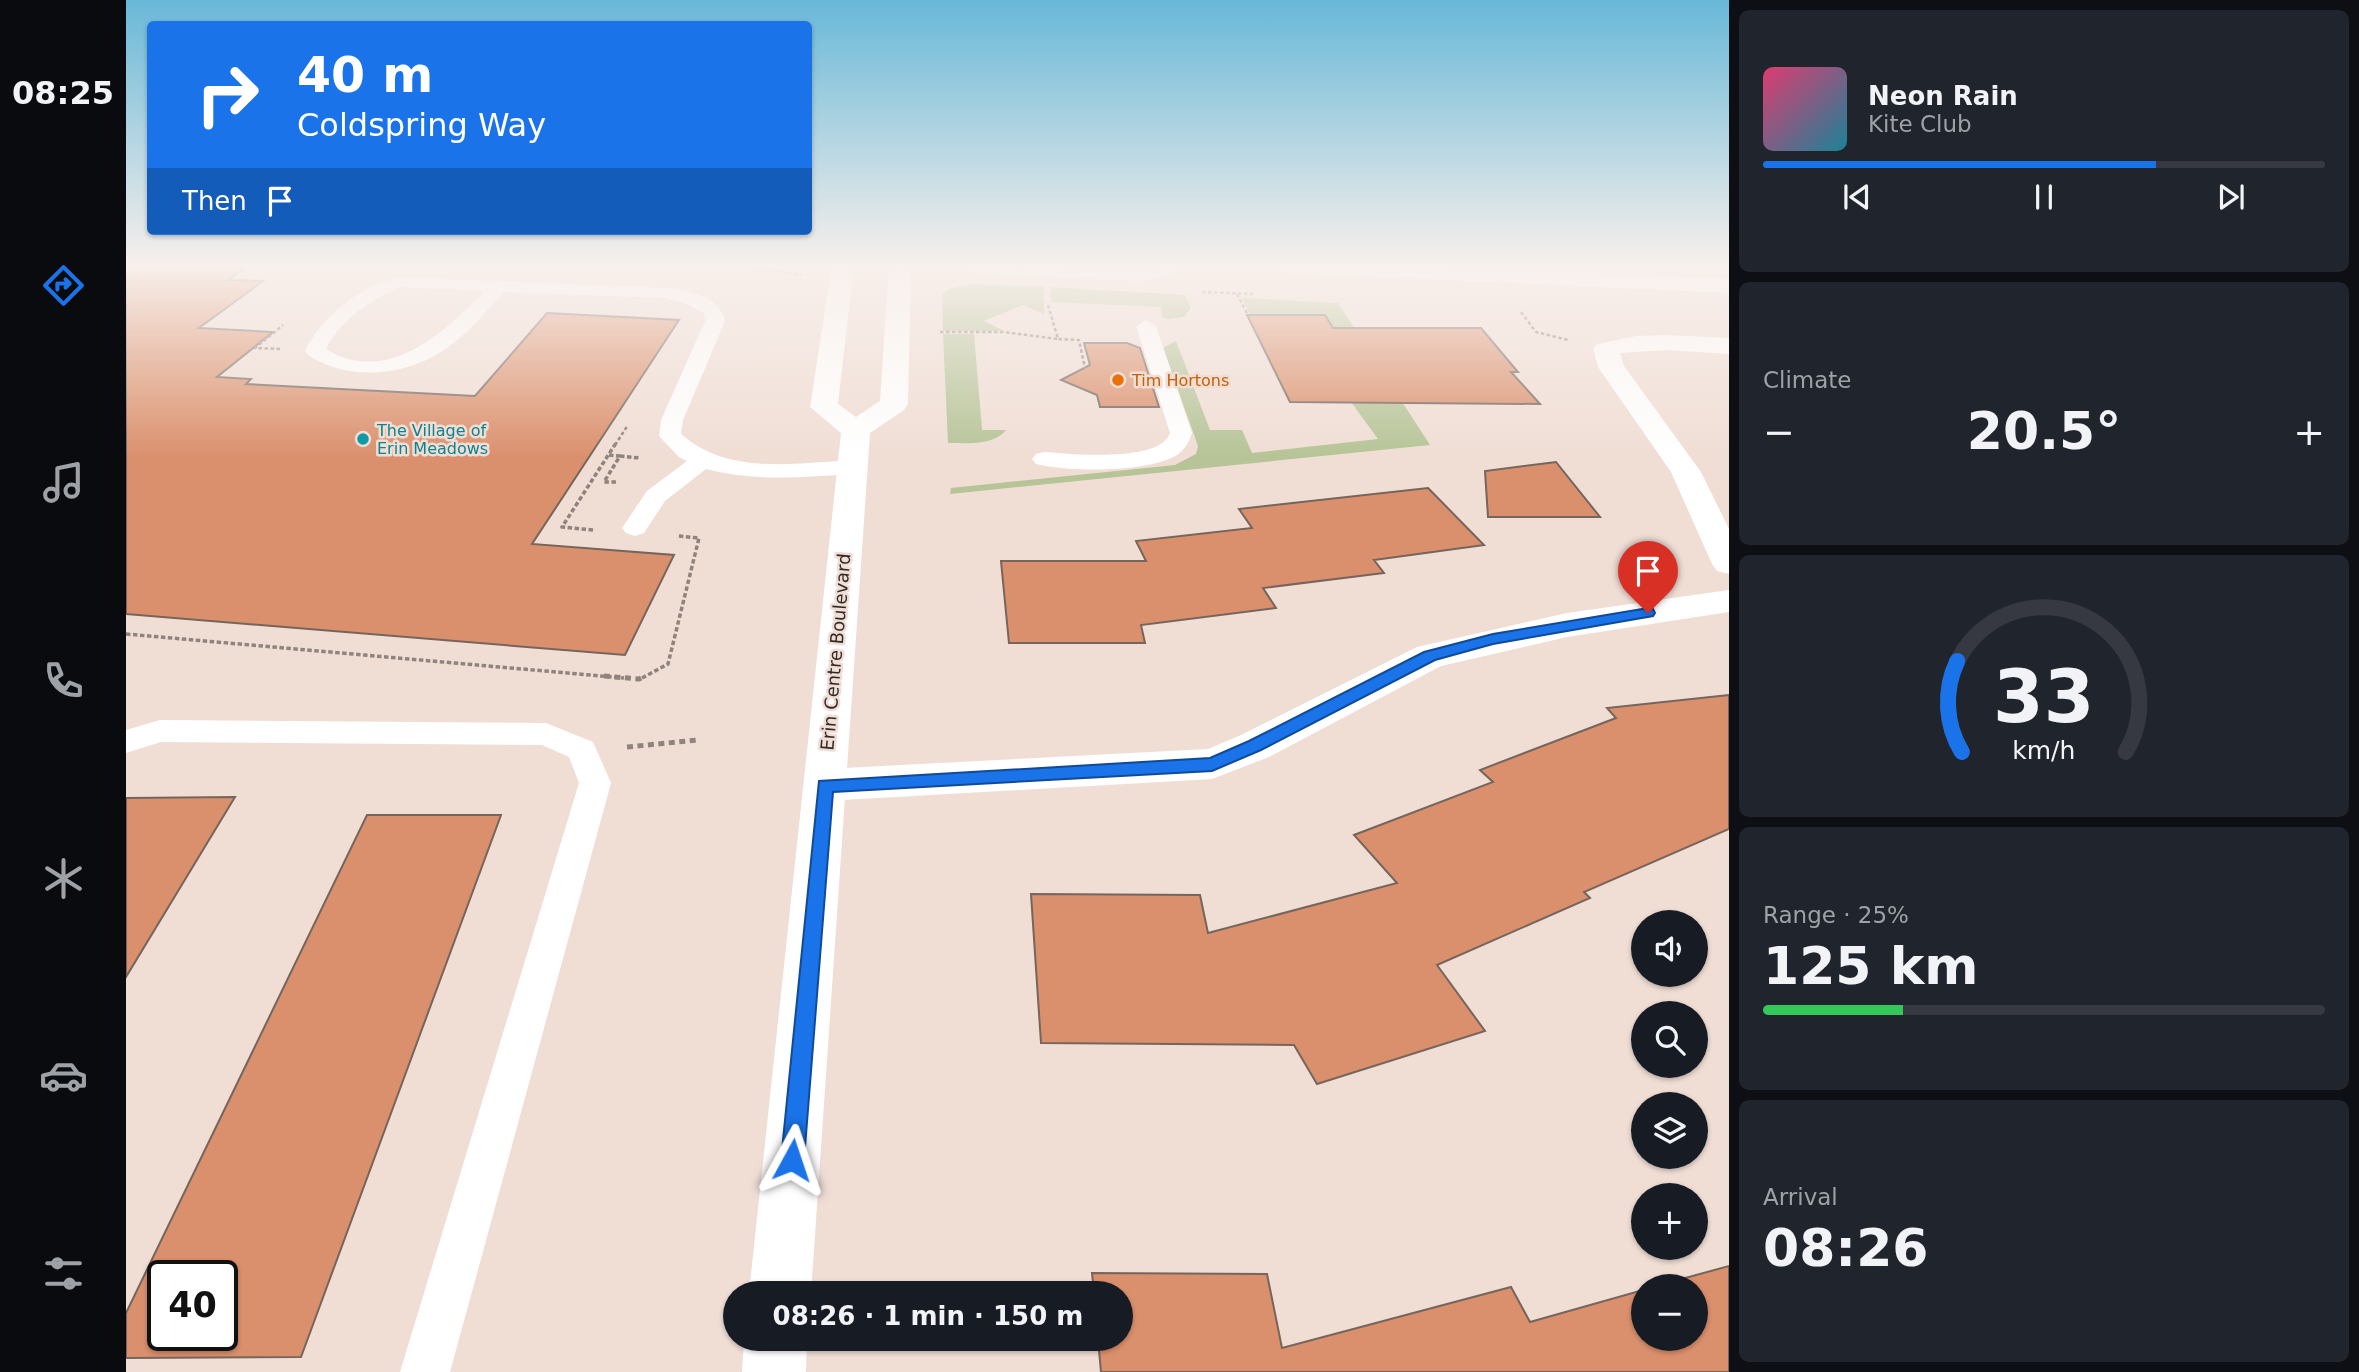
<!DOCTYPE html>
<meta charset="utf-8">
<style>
body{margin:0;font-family:"DejaVu Sans",sans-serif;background:#20242c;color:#f1f3f6;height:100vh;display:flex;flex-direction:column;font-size:26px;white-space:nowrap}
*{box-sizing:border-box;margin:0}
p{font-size:23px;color:#9ea1a6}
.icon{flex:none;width:38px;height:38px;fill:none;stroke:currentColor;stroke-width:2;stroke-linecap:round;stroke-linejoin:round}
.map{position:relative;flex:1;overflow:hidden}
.details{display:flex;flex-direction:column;gap:10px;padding:10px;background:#0d0f14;width:630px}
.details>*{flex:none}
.top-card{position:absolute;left:21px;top:21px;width:665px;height:214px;border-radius:7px;box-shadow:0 2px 5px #0004;background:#1a73e8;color:#fff;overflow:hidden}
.fabs{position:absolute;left:1505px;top:910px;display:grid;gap:14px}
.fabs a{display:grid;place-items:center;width:77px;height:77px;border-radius:50%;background:#171b24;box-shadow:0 2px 5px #0004;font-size:35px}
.speed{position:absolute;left:21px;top:1260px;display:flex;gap:14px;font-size:35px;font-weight:700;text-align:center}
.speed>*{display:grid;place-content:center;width:91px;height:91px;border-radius:50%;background:#171b24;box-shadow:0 2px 5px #0004;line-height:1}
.speed .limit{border:4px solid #111;border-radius:10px;background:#fff;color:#111}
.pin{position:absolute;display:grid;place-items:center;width:60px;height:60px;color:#fff;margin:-72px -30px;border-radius:50% 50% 50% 0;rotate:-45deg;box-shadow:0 0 7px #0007}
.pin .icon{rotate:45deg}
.me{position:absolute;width:77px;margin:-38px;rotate:5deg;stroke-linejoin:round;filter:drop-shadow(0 0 5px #0008)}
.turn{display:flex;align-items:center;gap:24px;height:147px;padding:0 35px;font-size:32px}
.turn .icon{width:91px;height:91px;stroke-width:2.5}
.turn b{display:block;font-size:49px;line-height:60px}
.then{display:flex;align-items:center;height:66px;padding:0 35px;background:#0003;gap:14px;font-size:26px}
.big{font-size:52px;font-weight:700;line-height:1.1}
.details .tile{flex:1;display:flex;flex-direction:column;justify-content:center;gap:10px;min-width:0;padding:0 24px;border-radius:10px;background:#20242c}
.details .dial{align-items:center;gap:0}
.dial svg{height:182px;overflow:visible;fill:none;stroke:#363941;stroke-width:7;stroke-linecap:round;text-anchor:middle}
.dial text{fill:#f1f3f6;stroke:none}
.song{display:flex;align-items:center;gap:21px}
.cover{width:84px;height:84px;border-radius:10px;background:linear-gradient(135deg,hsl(340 70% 55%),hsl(190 70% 35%))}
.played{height:7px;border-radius:4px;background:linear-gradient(90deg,#1a73e8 70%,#363941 70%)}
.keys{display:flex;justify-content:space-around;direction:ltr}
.heat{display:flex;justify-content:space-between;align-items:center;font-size:38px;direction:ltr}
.charge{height:10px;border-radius:5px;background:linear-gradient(90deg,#34c759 25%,#363941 0)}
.trip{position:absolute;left:597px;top:1281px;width:410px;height:70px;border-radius:35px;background:#171b24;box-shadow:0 2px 5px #0004;font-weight:700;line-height:70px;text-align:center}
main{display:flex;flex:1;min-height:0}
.menu{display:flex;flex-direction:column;width:126px;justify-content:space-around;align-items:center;background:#090b0e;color:#9ea1a6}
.menu .icon{width:49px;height:49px}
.menu .current{color:#1a73e8}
.menu b{font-size:32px;color:#f1f3f6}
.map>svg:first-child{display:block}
.green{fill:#b6c497}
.building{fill:#db906d;stroke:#75655d;stroke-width:2;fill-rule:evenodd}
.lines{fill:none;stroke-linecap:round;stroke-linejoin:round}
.path-far2{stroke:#90837d;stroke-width:2.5;stroke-dasharray:3.5 2.5;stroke-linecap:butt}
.path-far1{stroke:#90837d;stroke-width:3.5;stroke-dasharray:4.5 2.5;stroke-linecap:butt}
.path{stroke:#90837d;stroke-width:5;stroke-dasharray:6 4.5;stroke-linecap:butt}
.lane{fill:#fff;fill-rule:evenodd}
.street{fill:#fff;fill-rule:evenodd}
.secondary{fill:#fff;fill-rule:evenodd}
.route{fill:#1a73e8;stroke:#114b97;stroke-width:2}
.food-dot{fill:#e8710a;stroke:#f0ded5;stroke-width:2.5}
.culture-dot{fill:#0f9aa8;stroke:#f0ded5;stroke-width:2.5}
.labels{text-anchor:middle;stroke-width:5;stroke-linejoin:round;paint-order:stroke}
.far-food-label{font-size:16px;fill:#c56008;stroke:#f0ded5;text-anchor:start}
.far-culture-label{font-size:16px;fill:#0d838f;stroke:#f0ded5;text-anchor:start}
.street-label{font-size:18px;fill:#302926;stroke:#f0ded5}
</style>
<main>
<nav class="menu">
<b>08:25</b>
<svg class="icon current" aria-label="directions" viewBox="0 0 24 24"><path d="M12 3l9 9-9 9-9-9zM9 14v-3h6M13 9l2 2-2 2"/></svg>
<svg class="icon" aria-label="music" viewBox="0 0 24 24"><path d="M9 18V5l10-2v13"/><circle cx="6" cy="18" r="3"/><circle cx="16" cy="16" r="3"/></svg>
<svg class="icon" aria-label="phone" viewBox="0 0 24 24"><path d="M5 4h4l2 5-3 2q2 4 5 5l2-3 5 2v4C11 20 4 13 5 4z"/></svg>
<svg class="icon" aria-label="climate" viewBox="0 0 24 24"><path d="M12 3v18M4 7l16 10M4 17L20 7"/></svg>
<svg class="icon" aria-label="car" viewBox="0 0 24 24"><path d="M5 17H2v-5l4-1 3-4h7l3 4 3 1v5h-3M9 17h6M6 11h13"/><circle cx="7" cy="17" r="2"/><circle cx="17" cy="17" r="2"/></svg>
<svg class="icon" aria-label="filters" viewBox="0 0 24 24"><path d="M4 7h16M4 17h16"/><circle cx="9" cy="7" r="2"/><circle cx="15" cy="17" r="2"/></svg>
</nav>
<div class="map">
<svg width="1603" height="1372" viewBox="0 0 1603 1372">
<rect width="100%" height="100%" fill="#f0ded5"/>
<g class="green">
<polygon points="846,284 918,287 918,314 897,305 858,321 878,331 817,331 816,295 823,289"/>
<polygon points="924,287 1059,295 1065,308 1058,317 1042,319 1036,317 1035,307 925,302"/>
<polygon points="1116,298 1212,303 1304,445 824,494 825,488 1049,465 1070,454 1072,446 1037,348 1050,341 1084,430 1116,430 1126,453 1252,439 1225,402 1252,402 1199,315 1124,315"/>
<path d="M 817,334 L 848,334 L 856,430 L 880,430 C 867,446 841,443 822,443 Z"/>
</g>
<g class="building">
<polygon points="0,265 123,265 102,280 137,281 73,328 147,332 91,377 125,379 120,384 349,396 421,313 553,320 406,544 548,555 499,655 0,614"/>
<polygon points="1121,315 1199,315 1207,328 1355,328 1392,372 1385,372 1414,404 1164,402"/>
<polygon points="958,343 1001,343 1014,348 1033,407 974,407 971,395 935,380 964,365"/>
<polygon points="1430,462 1474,517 1362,517 1359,471"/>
<polygon points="1302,488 1358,545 1248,560 1258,573 1137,588 1150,608 1015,625 1019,643 883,643 875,561 1020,561 1010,541 1126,528 1113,509"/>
<polygon points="1603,695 1603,829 1458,892 1464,898 1311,965 1359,1031 1191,1084 1168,1045 915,1043 905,894 1074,895 1082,933 1271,883 1228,835 1367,782 1354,770 1490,718 1481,708"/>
<polygon points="109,797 0,977 0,798"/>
<path d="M 241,815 L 375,815 L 175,1357 L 0,1358 L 0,1313 ZM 37,1276 L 96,1276 L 96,1335 L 37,1335 Z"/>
<polygon points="1603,1266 1603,1372 975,1372 972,1339 994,1339 994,1293 968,1293 966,1273 1141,1274 1156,1348 1385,1287 1404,1322 1517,1290 1517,1339 1570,1339 1570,1286 1530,1286"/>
</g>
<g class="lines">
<g class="path-far2">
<polyline points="590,267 645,270 676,275"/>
<polyline points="1076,292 1127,294"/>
<polyline points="1111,294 1122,315"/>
<polyline points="922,305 932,339 953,340 959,368"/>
<polyline points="1395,312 1410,332 1442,340"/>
<polyline points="814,332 877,332 932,339"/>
<polyline points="154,349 129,348 157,325"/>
<polyline points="489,445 502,425"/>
</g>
<g class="path-far1">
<polyline points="483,455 494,456 478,482 492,482"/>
<polyline points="494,456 514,458"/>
<polyline points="467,530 436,527 490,443"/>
<polyline points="0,634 498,678"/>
<polyline points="516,678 542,664 573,538 552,536"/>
</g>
<g class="path">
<polyline points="478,676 513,679 519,676"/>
<polyline points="501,747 572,740"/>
</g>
<g class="lane">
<path d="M 273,277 L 540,288 C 563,291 593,295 599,321 L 557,420 L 555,434 C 603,476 668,463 727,460 L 735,462 L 739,467 L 735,472 L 727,474 C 677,477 629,482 580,469 L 539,501 L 518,533 L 509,536 L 500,533 L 496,528 L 521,491 L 561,461 L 553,457 L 533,436 L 535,420 L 579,321 L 578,313 L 558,303 L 540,298 L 378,292 C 361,310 345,330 325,345 C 285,376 224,383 182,355 L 179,351 C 197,315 234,286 273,277 ZM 275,287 L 359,291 C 319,332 260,387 200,349 C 213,321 246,298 275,287 Z"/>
<path d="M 1020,320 L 1030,326 L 1066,433 C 1063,442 1059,449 1051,455 C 1021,473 943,472 910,464 L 906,459 L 910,454 L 918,452 C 944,454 1034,463 1044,433 L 1010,326 Z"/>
<polygon points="34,720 420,723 467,742 485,783 324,1372 274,1372 453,783 443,757 416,745 35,742 0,753 0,730"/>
</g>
<g class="street">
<polygon points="1541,335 1603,338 1603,354 1541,350 1494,353 1498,366 1575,472 1603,529 1603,574 1591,571 1586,564 1545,472 1472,367 1467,349 1471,344 1510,336"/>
<polygon points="1603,590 1603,612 1441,637 1315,666 1143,757 1086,779 699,801 684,796 678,785 684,774 699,769 1082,749 1115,735 1291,647 1441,613"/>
</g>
<g class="secondary">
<polygon points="706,265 728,265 712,404 730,417 754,401 763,265 785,265 782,404 778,410 744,433 685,1293 623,1293 715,433 684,407"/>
<polygon points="826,265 1014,267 1062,265 1059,270 1014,281 837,272 829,270"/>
<polygon points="1138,265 1293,265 1603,279 1603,293 1149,272 1141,270"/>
<polygon points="618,1339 681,1339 680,1372 616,1372"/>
</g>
</g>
<linearGradient id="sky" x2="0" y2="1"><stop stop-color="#68b8d8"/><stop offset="0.58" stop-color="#f8f0ec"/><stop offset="1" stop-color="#f8f0ec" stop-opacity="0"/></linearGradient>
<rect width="1603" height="457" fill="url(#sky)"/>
<polygon class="route" points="1522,608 1527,609 1529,613 1527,616 1367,644 1309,660 1135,750 1086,771 707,792 678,1160 674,1168 666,1171 658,1168 655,1160 693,781 1084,758 1123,741 1298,652 1367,634"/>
<circle class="food-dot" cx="992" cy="380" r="7"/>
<circle class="culture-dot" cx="237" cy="439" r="7"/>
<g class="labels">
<g class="far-food-label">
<text x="1006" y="386">Tim Hortons</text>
</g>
<g class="far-culture-label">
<text x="251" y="436">The Village of<tspan x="251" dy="18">Erin Meadows</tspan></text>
</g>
<g class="street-label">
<text transform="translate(710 652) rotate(-85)" y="6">Erin Centre Boulevard</text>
</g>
</g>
</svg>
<div class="fabs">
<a><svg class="icon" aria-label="sound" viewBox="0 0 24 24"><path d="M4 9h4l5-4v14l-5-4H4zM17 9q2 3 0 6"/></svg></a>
<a><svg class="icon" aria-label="search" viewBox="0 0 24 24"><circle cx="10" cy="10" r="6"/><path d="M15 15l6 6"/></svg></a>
<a><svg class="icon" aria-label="layers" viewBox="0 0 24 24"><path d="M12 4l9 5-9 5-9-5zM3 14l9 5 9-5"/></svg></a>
<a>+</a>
<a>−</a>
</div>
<div class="speed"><div class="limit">40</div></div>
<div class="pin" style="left:1522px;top:613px;background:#d93025"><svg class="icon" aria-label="arrive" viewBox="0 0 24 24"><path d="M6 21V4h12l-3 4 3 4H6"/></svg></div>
<svg class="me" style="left:666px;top:1160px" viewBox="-20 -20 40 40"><path d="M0-17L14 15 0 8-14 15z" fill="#1a73e8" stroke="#fff" stroke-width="4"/></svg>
<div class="trip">08:26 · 1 min · 150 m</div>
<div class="top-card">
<div class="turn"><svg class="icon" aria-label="right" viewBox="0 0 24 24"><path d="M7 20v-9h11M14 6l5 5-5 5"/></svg><div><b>40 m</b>Coldspring Way</div></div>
<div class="then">Then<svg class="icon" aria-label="arrive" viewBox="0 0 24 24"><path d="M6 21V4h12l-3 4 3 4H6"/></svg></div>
</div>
</div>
<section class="details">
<div class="tile">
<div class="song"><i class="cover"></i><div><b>Neon Rain</b><p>Kite Club</p></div></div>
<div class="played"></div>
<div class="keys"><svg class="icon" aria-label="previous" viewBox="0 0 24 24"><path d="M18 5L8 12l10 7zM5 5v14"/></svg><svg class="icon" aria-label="pause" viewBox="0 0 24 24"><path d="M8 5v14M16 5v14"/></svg><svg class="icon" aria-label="next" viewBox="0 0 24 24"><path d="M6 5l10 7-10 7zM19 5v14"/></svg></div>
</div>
<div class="tile"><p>Climate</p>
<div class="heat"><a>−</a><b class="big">20.5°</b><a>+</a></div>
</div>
<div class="tile dial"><svg viewBox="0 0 100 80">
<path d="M14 69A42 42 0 1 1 86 69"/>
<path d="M14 69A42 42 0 0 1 12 29" stroke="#1a73e8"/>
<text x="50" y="56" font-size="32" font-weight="700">33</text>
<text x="50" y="72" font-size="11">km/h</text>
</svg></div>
<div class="tile"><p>Range · 25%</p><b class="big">125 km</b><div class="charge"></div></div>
<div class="tile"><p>Arrival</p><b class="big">08:26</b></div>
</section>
</main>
